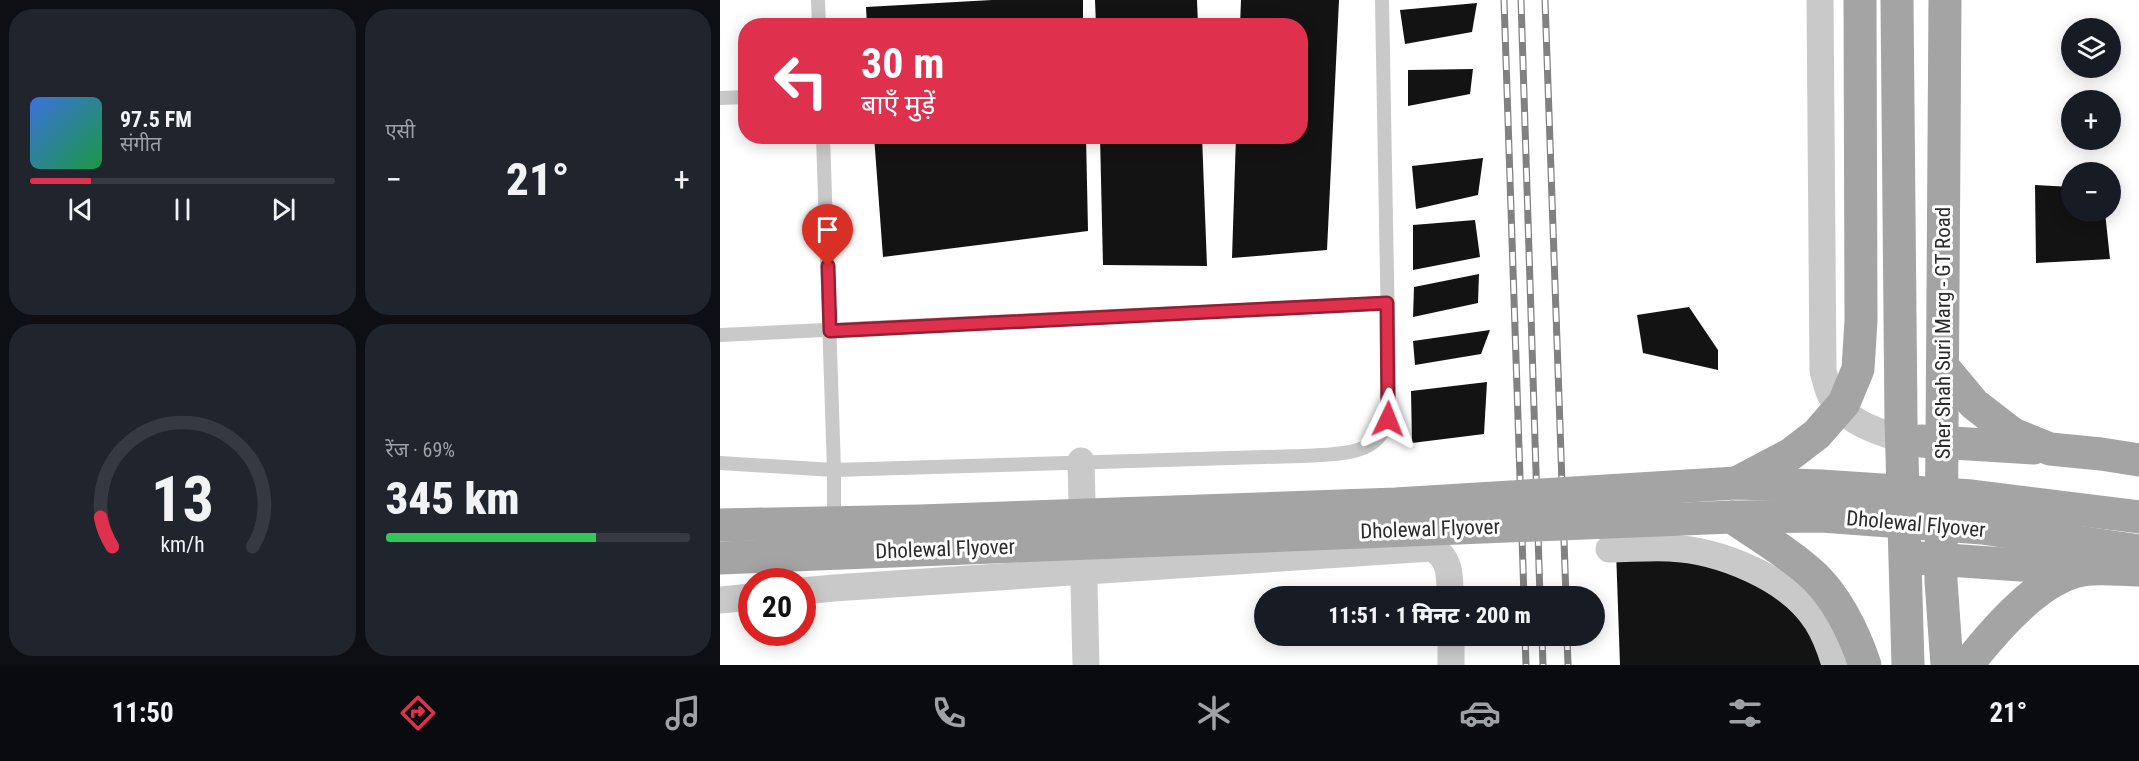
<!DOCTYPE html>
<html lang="hi">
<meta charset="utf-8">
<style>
body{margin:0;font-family:"Roboto Condensed","Noto Sans Devanagari",sans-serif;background:#20242c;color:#f1f3f6;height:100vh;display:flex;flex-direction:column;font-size:22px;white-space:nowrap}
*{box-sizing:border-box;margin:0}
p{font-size:20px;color:#9ea1a6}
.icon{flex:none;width:33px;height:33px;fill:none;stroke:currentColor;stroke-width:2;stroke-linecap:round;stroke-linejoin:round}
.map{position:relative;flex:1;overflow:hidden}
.panel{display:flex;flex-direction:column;gap:9px;padding:9px;background:#0d0f14;width:720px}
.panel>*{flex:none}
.hud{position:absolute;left:18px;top:18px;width:570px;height:126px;border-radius:24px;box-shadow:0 3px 15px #0003;background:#df314d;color:#fff;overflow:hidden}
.controls{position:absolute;left:1341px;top:18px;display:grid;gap:12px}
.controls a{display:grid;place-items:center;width:60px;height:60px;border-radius:50%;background:#171b24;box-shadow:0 3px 15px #0003;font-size:30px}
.speed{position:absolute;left:18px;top:568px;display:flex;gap:12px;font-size:30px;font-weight:700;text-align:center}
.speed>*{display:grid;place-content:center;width:78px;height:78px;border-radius:50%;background:#171b24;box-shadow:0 3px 15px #0003;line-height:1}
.speed .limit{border:9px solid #d22;background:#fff;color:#111}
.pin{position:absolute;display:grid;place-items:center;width:51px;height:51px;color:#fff;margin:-62px -26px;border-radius:50% 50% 50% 0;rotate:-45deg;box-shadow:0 0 6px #0007}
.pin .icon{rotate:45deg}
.me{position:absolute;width:66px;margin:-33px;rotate:2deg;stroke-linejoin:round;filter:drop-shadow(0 0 4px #0008)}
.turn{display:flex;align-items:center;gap:21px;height:126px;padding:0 24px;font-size:27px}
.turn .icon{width:78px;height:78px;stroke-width:2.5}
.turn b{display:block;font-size:42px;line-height:51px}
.big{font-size:45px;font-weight:800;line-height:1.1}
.panel .widget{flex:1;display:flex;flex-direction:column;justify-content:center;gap:9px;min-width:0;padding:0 21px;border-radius:24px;background:#20242c}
.panel .dial{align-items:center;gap:0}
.dial svg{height:156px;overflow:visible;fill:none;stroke:#363941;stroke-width:7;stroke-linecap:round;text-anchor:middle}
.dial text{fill:#f1f3f6;stroke:none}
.song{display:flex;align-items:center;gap:18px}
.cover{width:72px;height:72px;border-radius:9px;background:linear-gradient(135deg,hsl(220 70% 55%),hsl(140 70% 35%))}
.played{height:6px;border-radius:3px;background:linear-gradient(90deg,#df314d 20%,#363941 20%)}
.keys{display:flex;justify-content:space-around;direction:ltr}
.heat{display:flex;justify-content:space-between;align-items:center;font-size:33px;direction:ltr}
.charge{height:9px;border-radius:4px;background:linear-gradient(90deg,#34c759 69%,#363941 0)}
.panel .tiles{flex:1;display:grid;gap:9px;grid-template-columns:repeat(2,1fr)}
.trip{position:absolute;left:534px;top:586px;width:351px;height:60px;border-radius:30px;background:#171b24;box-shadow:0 3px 15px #0003;font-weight:800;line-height:60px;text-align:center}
.dock{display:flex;height:96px;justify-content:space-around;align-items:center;background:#090b0e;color:#9ea1a6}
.dock .icon{width:42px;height:42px}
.dock .active{color:#df314d}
.dock b{font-size:27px;color:#f1f3f6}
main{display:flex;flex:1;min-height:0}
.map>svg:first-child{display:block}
.building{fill:#131313}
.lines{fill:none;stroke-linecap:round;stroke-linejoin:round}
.lane{stroke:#c9c9c9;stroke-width:14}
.street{stroke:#c9c9c9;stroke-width:27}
.primary{stroke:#a4a4a4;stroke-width:33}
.rail-casing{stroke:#818181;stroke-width:7}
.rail{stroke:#fff;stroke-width:4.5;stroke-dasharray:14;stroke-linecap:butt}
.primary-bridge{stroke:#a4a4a4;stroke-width:33}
.route-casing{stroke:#912032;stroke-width:15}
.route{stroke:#df314d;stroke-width:10}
.labels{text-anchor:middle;stroke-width:6;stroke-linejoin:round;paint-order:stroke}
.street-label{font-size:21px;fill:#2c2c2c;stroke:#fff}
</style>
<main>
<section class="panel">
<div class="tiles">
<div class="widget">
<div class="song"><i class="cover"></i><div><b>97.5 FM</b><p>संगीत</p></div></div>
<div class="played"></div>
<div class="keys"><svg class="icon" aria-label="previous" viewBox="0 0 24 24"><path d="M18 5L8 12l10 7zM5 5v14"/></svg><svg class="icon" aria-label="pause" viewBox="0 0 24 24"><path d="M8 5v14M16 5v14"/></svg><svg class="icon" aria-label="next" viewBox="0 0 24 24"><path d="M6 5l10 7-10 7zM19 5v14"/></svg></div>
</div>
<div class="widget"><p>एसी</p>
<div class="heat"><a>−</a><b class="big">21°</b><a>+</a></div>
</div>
<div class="widget dial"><svg viewBox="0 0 100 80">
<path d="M14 69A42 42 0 1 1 86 69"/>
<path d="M14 69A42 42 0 0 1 8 54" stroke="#df314d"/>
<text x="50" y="56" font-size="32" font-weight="700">13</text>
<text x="50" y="72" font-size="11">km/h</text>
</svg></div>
<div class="widget"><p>रेंज · 69%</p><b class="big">345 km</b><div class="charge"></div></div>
</div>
</section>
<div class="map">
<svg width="1419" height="665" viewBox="0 0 1419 665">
<rect width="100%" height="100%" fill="#fff"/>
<g class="building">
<polygon points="272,0 363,0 363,26 147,26 146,7"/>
<polygon points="375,0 477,0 478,26 376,26"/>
<polygon points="521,0 619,0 607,250 512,258 516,136 580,136 580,26 520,26"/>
<polygon points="757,3 752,32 685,44 680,10"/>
<polygon points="753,69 750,94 688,106 688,70"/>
<polygon points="154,136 366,136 368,231 163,257"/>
<polygon points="380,136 482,136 487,266 383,265"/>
<polygon points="763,158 758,195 696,209 692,166"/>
<polygon points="1315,185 1352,187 1352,212 1385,212 1390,259 1316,263"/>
<polygon points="755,220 760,257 693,270 693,225"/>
<polygon points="759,274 758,303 693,317 694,287"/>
<polygon points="969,307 998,350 998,370 923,353 917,315"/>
<polygon points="770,330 761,354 695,365 693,341"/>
<polygon points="767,382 764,434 692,443 691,391"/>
<polygon points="896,550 1025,559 1104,633 1106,665 900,665"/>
</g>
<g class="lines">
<g class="lane">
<polyline points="98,0 99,26"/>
<polyline points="0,98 26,97"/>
<path d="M 103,136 L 114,470 L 580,456 C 611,454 659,458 667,420 C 670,410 669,398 669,387 L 662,0"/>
<polyline points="0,335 667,303"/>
<polyline points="0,463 114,470 114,523"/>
</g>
<g class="street">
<path d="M 1100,0 L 1103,371 C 1105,378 1107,387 1110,394 C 1124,421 1155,431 1181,439"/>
<polyline points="361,461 366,665"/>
<path d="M 889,549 C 909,549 929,547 949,548 C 999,550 1070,578 1097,622 C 1105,635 1111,651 1115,665"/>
<path d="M 82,591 L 114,588 L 711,548 C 731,557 730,578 730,597"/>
<polyline points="0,600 32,597"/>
<polyline points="731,636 731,665"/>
</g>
<g class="primary">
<polyline points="1177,0 1181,421 1188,665"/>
<polyline points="1225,0 1221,581 1227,665"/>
<polyline points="1224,368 1254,404 1293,434 1330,449 1381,454 1419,460"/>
<polyline points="1201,441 1314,448"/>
<path d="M 1012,517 C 1039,536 1071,554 1095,577 C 1119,601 1134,633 1145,665"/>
<polyline points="1199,558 1357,569"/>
<path d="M 1247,665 C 1274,631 1319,577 1363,570 C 1381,567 1401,570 1419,570"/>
</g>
<defs>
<g id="rail">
<polyline points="784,0 804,597"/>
<polyline points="801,0 820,597"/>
<polyline points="825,0 846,597"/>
<polyline points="805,636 806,665"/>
<polyline points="822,636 823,665"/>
<polyline points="847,636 848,665"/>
</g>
</defs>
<use href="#rail" class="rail-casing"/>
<use href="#rail" class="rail"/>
<g class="primary-bridge">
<polyline points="1018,482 1071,454 1097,434 1124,403 1138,369 1141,321 1140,0"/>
<polyline points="0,525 200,521 676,504 1016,483 1101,486 1252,496 1419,517"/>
<polyline points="0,558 1012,517 1102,516 1262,528 1419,551"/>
</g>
</g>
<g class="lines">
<defs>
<polyline id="route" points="108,266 110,331 667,303 668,419"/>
</defs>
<use href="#route" class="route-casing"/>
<use href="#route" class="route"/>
</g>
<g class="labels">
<g class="street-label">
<text transform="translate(1223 333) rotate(-90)" y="7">Sher Shah Suri Marg - GT Road</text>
<text transform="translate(1196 524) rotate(5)" y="7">Dholewal Flyover</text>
<text transform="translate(710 529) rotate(-2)" y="7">Dholewal Flyover</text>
<text transform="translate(225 549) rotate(-2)" y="7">Dholewal Flyover</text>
</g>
</g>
</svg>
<div class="controls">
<a><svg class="icon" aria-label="layers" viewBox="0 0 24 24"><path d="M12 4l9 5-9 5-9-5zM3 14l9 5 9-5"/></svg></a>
<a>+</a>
<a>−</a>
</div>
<div class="speed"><div class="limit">20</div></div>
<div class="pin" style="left:108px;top:266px;background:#d93025"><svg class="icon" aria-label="arrive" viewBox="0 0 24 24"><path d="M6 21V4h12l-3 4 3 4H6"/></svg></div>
<svg class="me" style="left:668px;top:419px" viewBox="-20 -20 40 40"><path d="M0-17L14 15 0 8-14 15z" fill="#df314d" stroke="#fff" stroke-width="4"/></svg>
<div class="trip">11:51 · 1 मिनट · 200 m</div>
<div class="hud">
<div class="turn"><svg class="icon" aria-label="left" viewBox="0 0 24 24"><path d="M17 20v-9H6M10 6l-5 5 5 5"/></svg><div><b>30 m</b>बाएँ मुड़ें</div></div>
</div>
</div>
</main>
<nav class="dock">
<b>11:50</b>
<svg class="icon active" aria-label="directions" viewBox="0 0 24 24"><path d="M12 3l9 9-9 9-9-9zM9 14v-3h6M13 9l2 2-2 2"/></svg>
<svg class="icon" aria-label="music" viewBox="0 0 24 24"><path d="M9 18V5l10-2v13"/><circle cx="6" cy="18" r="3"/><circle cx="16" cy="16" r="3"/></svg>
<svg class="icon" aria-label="phone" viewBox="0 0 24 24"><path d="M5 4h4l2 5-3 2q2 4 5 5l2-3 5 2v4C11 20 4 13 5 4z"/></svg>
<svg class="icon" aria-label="climate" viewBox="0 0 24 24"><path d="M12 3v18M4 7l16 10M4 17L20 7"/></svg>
<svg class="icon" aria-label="car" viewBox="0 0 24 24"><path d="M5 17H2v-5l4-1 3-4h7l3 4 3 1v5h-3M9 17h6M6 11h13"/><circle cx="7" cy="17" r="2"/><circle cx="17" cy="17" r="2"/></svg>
<svg class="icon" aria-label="filters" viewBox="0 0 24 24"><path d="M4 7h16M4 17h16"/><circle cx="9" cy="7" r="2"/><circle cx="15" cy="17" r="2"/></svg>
<b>21°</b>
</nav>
